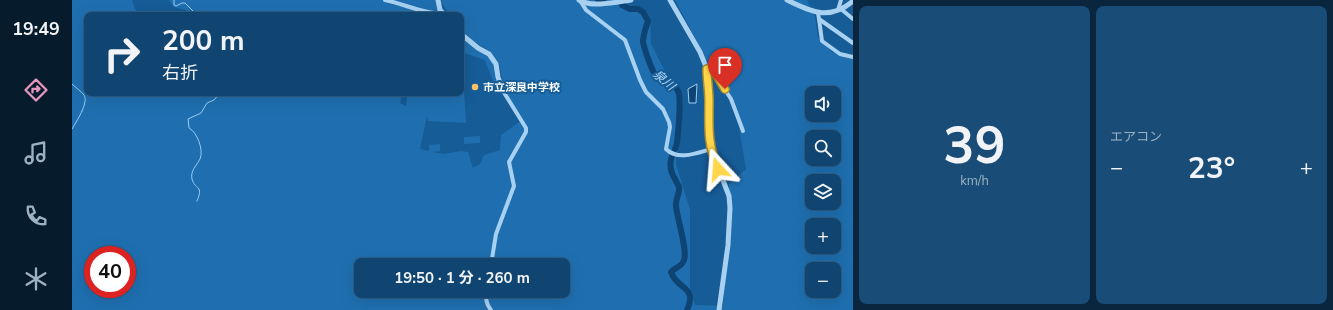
<!DOCTYPE html>
<html lang="ja">
<meta charset="utf-8">
<style>
body{margin:0;font-family:"Nunito Sans","Noto Sans JP",sans-serif;background:#194c76;color:#f1f3f6;height:100vh;display:flex;flex-direction:column;font-size:15px;white-space:nowrap}
*{box-sizing:border-box;margin:0}
p{font-size:13px;color:#9cb1c3}
.icon{flex:none;width:22px;height:22px;fill:none;stroke:currentColor;stroke-width:2;stroke-linecap:round;stroke-linejoin:round}
.map{position:relative;flex:1;overflow:hidden}
.drawer{display:flex;flex-direction:column;gap:6px;padding:6px;background:#09263e;width:480px}
.drawer>*{flex:none}
.banner{position:absolute;left:12px;top:12px;width:380px;height:84px;border-radius:8px;box-shadow:0 4px 16px #0002,0 0 0 1px #305d84;background:#104571;color:#f1f3f6;overflow:hidden}
.tools{position:absolute;left:733px;top:86px;display:grid;gap:8px}
.tools a{display:grid;place-items:center;width:36px;height:36px;border-radius:8px;background:#104571;box-shadow:0 4px 16px #0002,0 0 0 1px #305d84;font-size:20px}
.speed{position:absolute;left:12px;top:246px;display:flex;gap:8px;font-size:20px;font-weight:700;text-align:center}
.speed>*{display:grid;place-content:center;width:52px;height:52px;border-radius:50%;background:#104571;box-shadow:0 4px 16px #0002,0 0 0 1px #305d84;line-height:1}
.speed .limit{border:6px solid #d22;background:#fff;color:#111}
.pin{position:absolute;display:grid;place-items:center;width:34px;height:34px;color:#fff;margin:-41px -17px;border-radius:50% 50% 50% 0;rotate:-45deg;box-shadow:0 0 4px #0007}
.pin .icon{rotate:45deg}
.me{position:absolute;width:44px;margin:-22px;rotate:341deg;stroke-linejoin:round;filter:drop-shadow(0 0 3px #0008)}
.turn{display:flex;align-items:center;gap:14px;height:84px;padding:0 12px;font-size:18px}
.turn .icon{width:52px;height:52px;stroke-width:2.5}
.turn b{display:block;font-size:28px;line-height:34px}
.big{font-size:30px;font-weight:700;line-height:1.1}
.drawer .widget{flex:1;display:flex;flex-direction:column;justify-content:center;gap:6px;min-width:0;padding:0 14px;border-radius:8px;background:#194c76}
.drawer .dial{align-items:center;gap:0}
.dial b{font-size:52px;line-height:1}
.heat{display:flex;justify-content:space-between;align-items:center;font-size:22px;direction:ltr}
.drawer .tiles{flex:1;display:grid;gap:6px;grid-template-columns:repeat(2,1fr)}
.trip{position:absolute;left:282px;top:258px;width:216px;height:40px;border-radius:8px;background:#104571;box-shadow:0 4px 16px #0002,0 0 0 1px #305d84;font-weight:700;line-height:40px;text-align:center}
main{display:flex;flex:1;min-height:0}
.menu{display:flex;flex-direction:column;width:72px;justify-content:space-around;align-items:center;background:#061c2d;color:#9cb1c3}
.menu .icon{width:28px;height:28px}
.menu .active{color:#e797bd}
.menu b{font-size:18px;color:#f1f3f6}
.map>svg:first-child{display:block}
.green{fill:#1f6fb0;fill-rule:evenodd}
.water{fill:#0e4474;stroke:#9bcdf4}
.lines{fill:none;stroke-linecap:round;stroke-linejoin:round}
.stream{stroke:#9bcdf4;stroke-width:1}
.river{stroke:#0e4474;stroke-width:6}
.minor{stroke:#a8d1f1;stroke-width:4}
.tertiary{stroke:#a8d1f1;stroke-width:5}
.route-casing{stroke:#a68a30;stroke-width:10}
.route{stroke:#ffd54a;stroke-width:7}
.poi-dot{fill:#ffc469;stroke:#165c97;stroke-width:1.5}
.labels{text-anchor:middle;stroke-width:4;stroke-linejoin:round;paint-order:stroke}
.poi-label{font-size:11px;font-weight:bold;fill:#fff;stroke:#165c97;text-anchor:start}
.water-label{font-size:12px;font-style:italic;fill:#b5daf8;stroke:#165c97}
</style>
<main>
<nav class="menu">
<b>19:49</b>
<svg class="icon active" aria-label="directions" viewBox="0 0 24 24"><path d="M12 3l9 9-9 9-9-9zM9 14v-3h6M13 9l2 2-2 2"/></svg>
<svg class="icon" aria-label="music" viewBox="0 0 24 24"><path d="M9 18V5l10-2v13"/><circle cx="6" cy="18" r="3"/><circle cx="16" cy="16" r="3"/></svg>
<svg class="icon" aria-label="phone" viewBox="0 0 24 24"><path d="M5 4h4l2 5-3 2q2 4 5 5l2-3 5 2v4C11 20 4 13 5 4z"/></svg>
<svg class="icon" aria-label="climate" viewBox="0 0 24 24"><path d="M12 3v18M4 7l16 10M4 17L20 7"/></svg>
</nav>
<div class="map">
<svg width="781" height="310" viewBox="0 0 781 310">
<rect width="100%" height="100%" fill="#165c97"/>
<g class="green">
<path d="M 0,0 L 60,0 L 63,9 L 70,15 L 15,15 L 15,93 L 330,93 L 328,103 L 334,106 L 335,96 L 334,93 L 389,93 L 389,56 L 390,56 L 394,123 L 356,121 L 355,116 L 348,149 L 357,151 L 357,145 L 368,144 L 368,151 L 361,152 L 371,154 L 389,151 L 396,152 L 401,168 L 408,164 L 412,155 L 428,150 L 429,135 L 449,121 L 433,91 L 427,63 L 415,49 L 401,41 L 389,31 L 389,15 L 378,15 L 369,2 L 370,0 L 551,0 L 578,19 L 579,44 L 605,95 L 604,164 L 618,210 L 618,289 L 623,305 L 651,306 L 657,184 L 674,169 L 664,110 L 646,72 L 638,66 L 603,0 L 735,0 L 743,17 L 746,38 L 760,52 L 781,57 L 781,310 L 0,310 ZM 740,93 L 762,93 L 762,115 L 740,115 ZM 740,137 L 762,137 L 762,159 L 740,159 ZM 740,181 L 762,181 L 762,203 L 740,203 ZM 740,225 L 762,225 L 762,247 L 740,247 ZM 21,255 L 55,255 L 55,289 L 21,289 ZM 289,265 L 491,265 L 491,291 L 289,291 ZM 740,269 L 762,269 L 762,291 L 740,291 Z"/>
<polygon points="97,0 364,0 369,15 119,15 120,12 102,7"/>
<path d="M 389,38 C 397,44 418,56 422,64 C 425,71 426,82 428,89 L 424,89 L 413,60 L 389,52 Z"/>
<polygon points="408,136 408,143 392,144 392,137"/>
</g>
<polygon class="water" points="625,84 624,103 617,103 616,89"/>
<g class="lines">
<g class="stream">
<polyline points="102,0 102,5 104,6 110,3 113,3 123,13 129,15"/>
<path d="M 0,84 C 4,88 9,91 12,95 C 17,103 4,122 0,129"/>
<path d="M 125,201 C 132,185 123,190 120,179 C 118,171 125,165 128,159 C 132,150 125,132 117,128 L 116,119 L 129,113 L 135,103 L 142,100 L 148,93"/>
</g>
<g class="river">
<polyline points="526,0 531,0"/>
<path d="M 550,5 L 558,9 L 566,9 L 571,12 L 576,21 C 574,27 571,35 571,42 C 572,47 580,73 584,75 C 592,81 601,81 606,91 C 610,100 606,132 605,143 L 603,149"/>
<path d="M 600,156 C 597,164 598,171 603,179 C 604,182 606,184 607,187 C 608,194 603,199 604,206 C 605,218 616,251 612,260 C 610,267 603,267 599,272 C 605,290 626,286 615,310"/>
</g>
<g class="minor">
<path d="M 313,0 C 333,4 351,14 372,14"/>
<path d="M 509,2 L 514,10 L 553,40 L 568,80 L 574,92 L 591,109 L 597,122 L 598,127 L 594,149 C 606,161 625,153 639,149"/>
<polyline points="769,9 781,19"/>
<polyline points="766,10 769,0"/>
<polyline points="746,13 747,19 781,43"/>
<polyline points="747,19 750,41 768,54 781,57"/>
<polyline points="635,69 641,71 659,99 671,131"/>
<polyline points="419,265 424,234 442,186 437,162 454,132 454,128 431,91"/>
<path d="M 414,291 C 414,299 414,304 419,310"/>
</g>
<g class="tertiary">
<polyline points="366,0 368,10 373,15"/>
<path d="M 507,0 C 520,8 545,2 559,0"/>
<polyline points="598,0 628,52 635,69 637,100 637,138 639,149 657,196 658,208 656,245 647,310"/>
<path d="M 715,0 C 739,12 758,21 781,1"/>
<polyline points="389,34 406,48 417,54 424,64 426,77 431,91"/>
</g>
</g>
<g class="lines">
<defs>
<path id="route" d="M 646,169 C 635,143 637,127 637,101 C 637,90 635,80 635,69 L 642,71 L 653,89"/>
</defs>
<use href="#route" class="route-casing"/>
<use href="#route" class="route"/>
</g>
<circle class="poi-dot" cx="403" cy="87" r="4"/>
<g class="labels">
<g class="poi-label">
<text x="411" y="91">市立深良中学校</text>
</g>
<g class="water-label">
<text transform="translate(592 80) rotate(41)" y="4">泉川</text>
</g>
</g>
</svg>
<div class="tools">
<a><svg class="icon" aria-label="sound" viewBox="0 0 24 24"><path d="M4 9h4l5-4v14l-5-4H4zM17 9q2 3 0 6"/></svg></a>
<a><svg class="icon" aria-label="search" viewBox="0 0 24 24"><circle cx="10" cy="10" r="6"/><path d="M15 15l6 6"/></svg></a>
<a><svg class="icon" aria-label="layers" viewBox="0 0 24 24"><path d="M12 4l9 5-9 5-9-5zM3 14l9 5 9-5"/></svg></a>
<a>+</a>
<a>−</a>
</div>
<div class="speed"><div class="limit">40</div></div>
<div class="pin" style="left:653px;top:89px;background:#d93025"><svg class="icon" aria-label="arrive" viewBox="0 0 24 24"><path d="M6 21V4h12l-3 4 3 4H6"/></svg></div>
<svg class="me" style="left:646px;top:169px" viewBox="-20 -20 40 40"><path d="M0-17L14 15 0 8-14 15z" fill="#ffd54a" stroke="#fff" stroke-width="4"/></svg>
<div class="trip">19:50 · 1 分 · 260 m</div>
<div class="banner">
<div class="turn"><svg class="icon" aria-label="right" viewBox="0 0 24 24"><path d="M7 20v-9h11M14 6l5 5-5 5"/></svg><div><b>200 m</b>右折</div></div>
</div>
</div>
<section class="drawer">
<div class="tiles">
<div class="widget dial"><b>39</b><p>km/h</p></div>
<div class="widget"><p>エアコン</p>
<div class="heat"><a>−</a><b class="big">23°</b><a>+</a></div>
</div>
</div>
</section>
</main>
